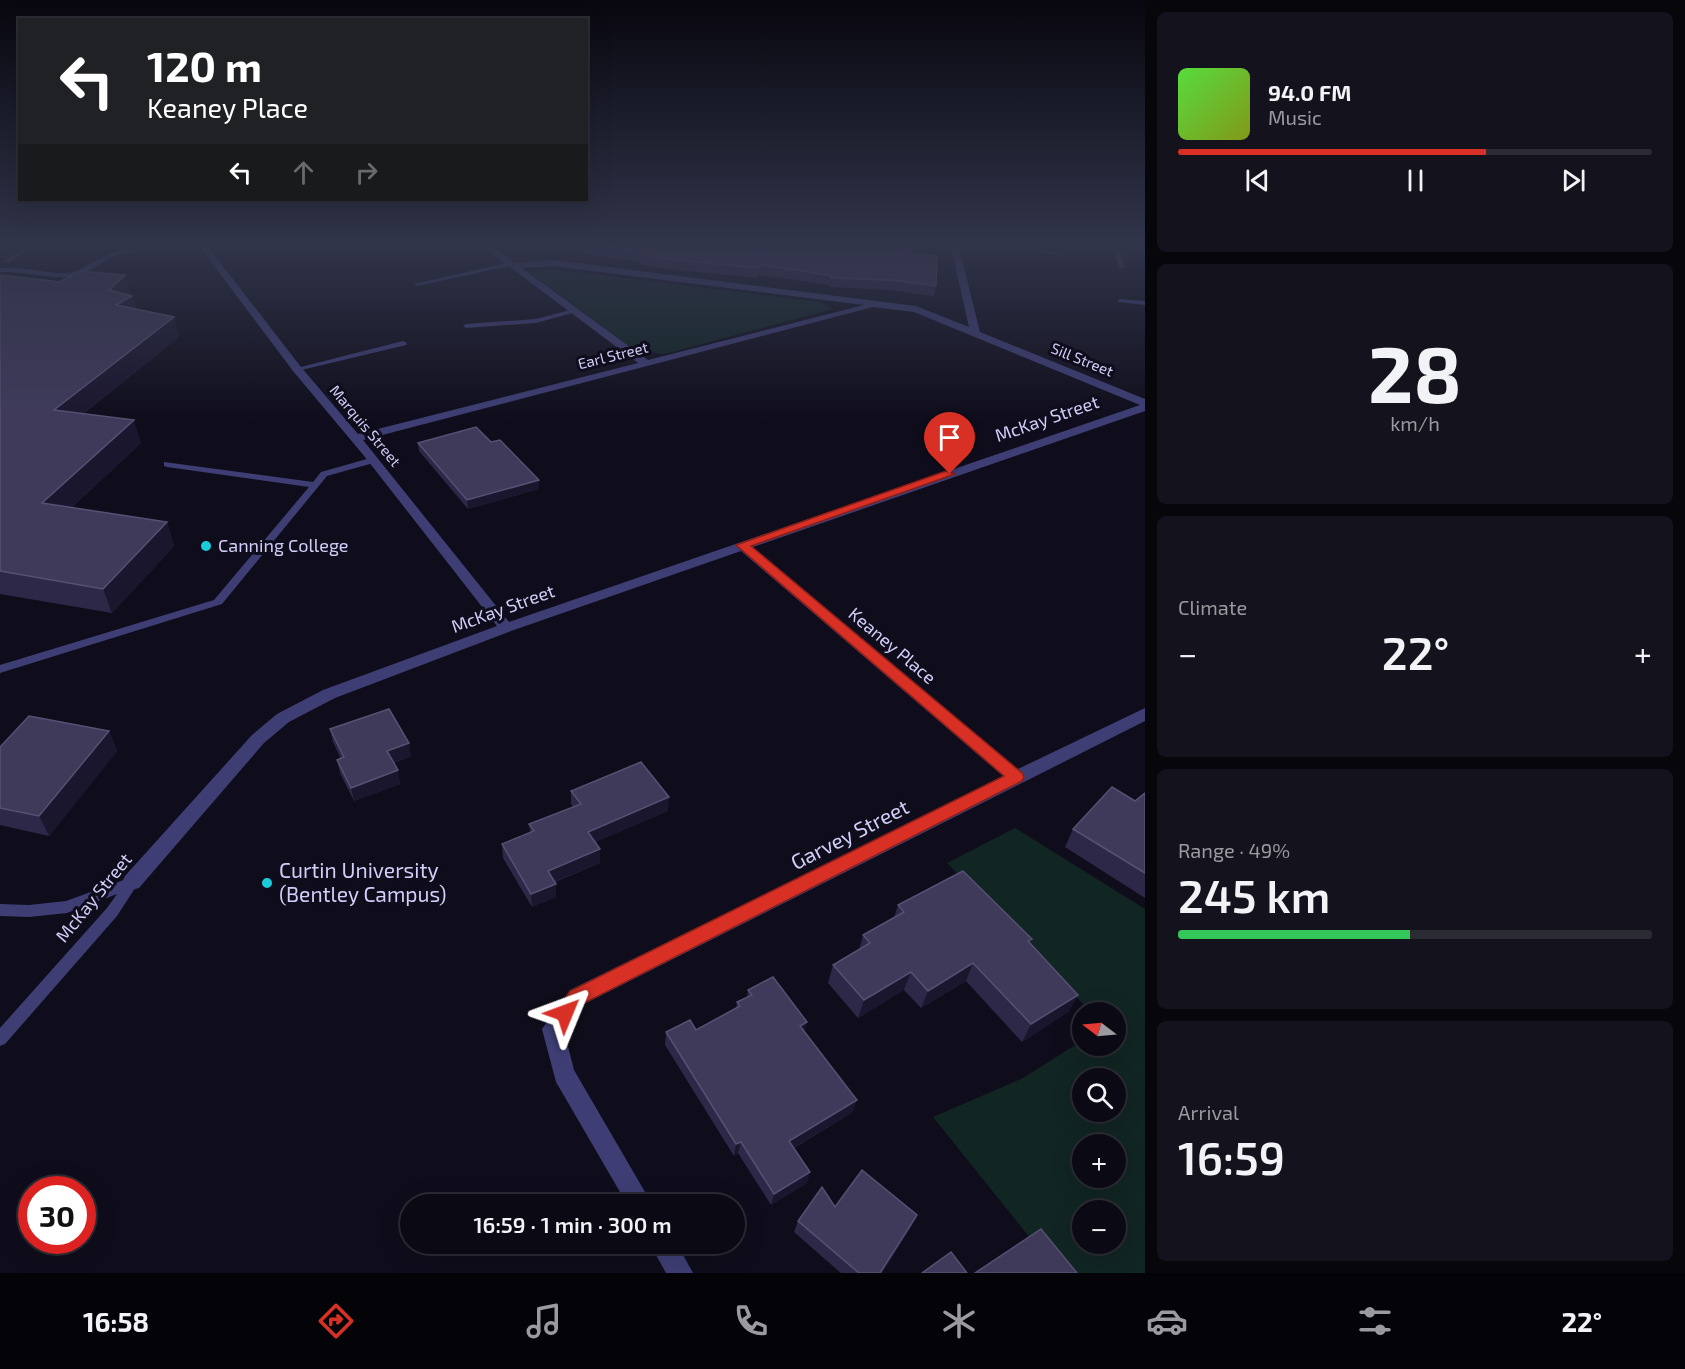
<!DOCTYPE html>
<meta charset="utf-8">
<style>
body{margin:0;font-family:"Exo 2",sans-serif;background:#14131d;color:#f1f3f6;height:100vh;display:flex;flex-direction:column;font-size:22px;white-space:nowrap}
*{box-sizing:border-box;margin:0}
p{font-size:20px;color:#9a9aa0}
.icon{flex:none;width:33px;height:33px;fill:none;stroke:currentColor;stroke-width:2;stroke-linecap:round;stroke-linejoin:round}
.map{position:relative;flex:1;overflow:hidden}
.details{display:flex;flex-direction:column;gap:12px;padding:12px;background:#06060b;width:540px}
.details>*{flex:none}
.top-card{position:absolute;left:18px;top:18px;width:570px;height:183px;border-radius:0px;box-shadow:0 6px 24px #0002,0 0 0 2px #2b2b34;background:#202124;color:#fff;overflow:hidden}
.needle{width:39px;rotate:286deg}
.buttons{position:absolute;left:1072px;top:1002px;display:grid;gap:12px}
.buttons a{display:grid;place-items:center;width:54px;height:54px;border-radius:50%;background:#0b0a14;box-shadow:0 6px 24px #0002,0 0 0 2px #2b2b34;font-size:30px}
.speed{position:absolute;left:18px;top:1176px;display:flex;gap:12px;font-size:30px;font-weight:700;text-align:center}
.speed>*{display:grid;place-content:center;width:78px;height:78px;border-radius:50%;background:#0b0a14;box-shadow:0 6px 24px #0002,0 0 0 2px #2b2b34;line-height:1}
.speed .limit{border:9px solid #d22;background:#fff;color:#111}
.pin{position:absolute;display:grid;place-items:center;width:51px;height:51px;color:#fff;margin:-62px -26px;border-radius:50% 50% 50% 0;rotate:-45deg;box-shadow:0 0 6px #0007}
.pin .icon{rotate:45deg}
.me{position:absolute;width:66px;margin:-33px;rotate:46deg;stroke-linejoin:round;filter:drop-shadow(0 0 4px #0008)}
.turn{display:flex;align-items:center;gap:21px;height:126px;padding:0 30px;font-size:27px}
.turn .icon{width:78px;height:78px;stroke-width:2.5}
.turn b{display:block;font-size:42px;line-height:51px}
.lanes{display:flex;align-items:center;height:57px;padding:0 30px;background:#0003;justify-content:center;gap:30px;direction:ltr}
.lanes .off{opacity:.35}
.big{font-size:45px;font-weight:600;line-height:1.1}
.details .tile{flex:1;display:flex;flex-direction:column;justify-content:center;gap:9px;min-width:0;padding:0 21px;border-radius:9px;background:#14131d}
.details .dial{align-items:center;gap:0}
.dial b{font-size:78px;line-height:1}
.song{display:flex;align-items:center;gap:18px}
.cover{width:72px;height:72px;border-radius:9px;background:linear-gradient(135deg,hsl(110 70% 55%),hsl(70 70% 35%))}
.played{height:6px;border-radius:3px;background:linear-gradient(90deg,#d93025 65%,#2b2b34 65%)}
.keys{display:flex;justify-content:space-around;direction:ltr}
.heat{display:flex;justify-content:space-between;align-items:center;font-size:33px;direction:ltr}
.charge{height:9px;border-radius:4px;background:linear-gradient(90deg,#34c759 49%,#2b2b34 0)}
.trip{position:absolute;left:400px;top:1194px;width:345px;height:60px;border-radius:30px;background:#0b0a14;box-shadow:0 6px 24px #0002,0 0 0 2px #2b2b34;font-weight:600;line-height:60px;text-align:center}
.tab-bar{display:flex;height:96px;justify-content:space-around;align-items:center;background:#040408;color:#9a9aa0}
.tab-bar .icon{width:42px;height:42px}
.tab-bar .active{color:#d93025}
.tab-bar b{font-size:27px;color:#f1f3f6}
main{display:flex;flex:1;min-height:0}
.map>svg:first-child{display:block}
.green{fill:#112523;fill-rule:evenodd}
.lines{fill:none;stroke-linecap:round;stroke-linejoin:round}
.lane{fill:#3e3e75;fill-rule:evenodd}
.street{fill:#3e3e75;fill-rule:evenodd}
.wall{fill:#2d2847}
.shaded-wall{fill:#1a162e}
.building{fill:#3f3a5a;stroke:#565173;stroke-width:1.5}
.route{fill:#d93025;stroke:#8d1f18;stroke-width:1.5}
.poi-dot{fill:#1accd9;stroke:#0f0d1b;stroke-width:2}
.labels{text-anchor:middle;stroke-width:6;stroke-linejoin:round;paint-order:stroke}
.far-street-label{font-size:15px;fill:#d1cef9;stroke:#0f0d1b}
.street-label{font-size:18px;fill:#d1cef9;stroke:#0f0d1b}
.poi-label{font-size:18px;fill:#d1cef9;stroke:#0f0d1b;text-anchor:start}
.near-street-label{font-size:21px;fill:#d1cef9;stroke:#0f0d1b}
.near-poi-label{font-size:21px;fill:#d1cef9;stroke:#0f0d1b;text-anchor:start}
</style>
<main>
<div class="map">
<svg width="1145" height="1273" viewBox="0 0 1145 1273">
<rect width="100%" height="100%" fill="#0f0d1b"/>
<g class="green">
<polygon points="549,269 822,302 833,309 665,354 636,351 533,275 532,273"/>
<path d="M 1015,828 L 1145,909 L 1145,1273 L 1058,1273 L 933,1117 L 1023,1078 L 1083,1040 L 1083,1046 L 1116,1046 L 1116,1012 L 1091,1012 L 947,863 ZM 1083,1078 L 1116,1078 L 1116,1112 L 1083,1112 ZM 1083,1144 L 1116,1144 L 1116,1178 L 1083,1178 ZM 1083,1210 L 1116,1210 L 1116,1244 L 1083,1244 Z"/>
</g>
<g class="lines">
<g class="lane">
<polygon points="34,243 42,243 9,262 4,261"/>
<path d="M 203,243 L 206,245 L 205,246 C 177,252 149,248 121,254 C 103,258 87,276 70,277 C 47,278 24,271 0,272 L 0,268 L 9,268 C 29,268 49,274 69,273 C 82,272 100,256 115,252 C 144,244 174,247 203,243 Z"/>
<polygon points="989,243 1005,243 1062,253 1059,255"/>
<polygon points="1113,243 1119,243 1124,268 1119,267"/>
<polygon points="511,262 513,263 513,265 417,286 414,284"/>
<polygon points="1120,299 1145,301 1145,305 1118,302 1118,300"/>
<polygon points="574,309 577,311 576,312 536,323 466,328 463,326 466,324 536,319"/>
<polygon points="403,341 407,343 406,345 297,371 293,369"/>
<polygon points="374,457 378,460 377,462 327,476 222,604 0,673 0,665 214,600 309,487 167,467 164,466 164,462 313,482 321,472"/>
<polygon points="132,877 137,878 139,882 117,916 5,1044 0,1046 0,1028 107,908 117,894 67,913 29,917 0,916 0,904 29,905 66,901"/>
</g>
<g class="street">
<path d="M 197,243 L 205,243 L 301,367 L 358,434 L 638,363 L 478,243 L 488,243 L 515,263 L 553,260 L 916,306 L 969,327 L 950,243 L 958,243 L 980,332 L 1145,399 L 1145,411 L 753,547 L 1018,769 L 1145,708 L 1145,721 L 584,1004 L 564,1031 L 574,1070 L 652,1204 L 627,1204 L 556,1082 L 542,1029 L 570,990 L 1004,777 L 741,551 L 511,631 L 335,698 L 289,722 L 264,743 L 139,888 L 132,890 L 125,888 L 122,882 L 125,876 L 252,735 L 277,714 L 323,690 L 497,626 L 365,457 L 293,371 ZM 553,266 L 864,305 L 648,360 L 522,268 ZM 873,307 L 914,312 L 1140,405 L 509,622 L 363,440 Z"/>
<polygon points="650,1244 677,1244 693,1273 666,1273"/>
</g>
</g>
<g class="wall">
<polygon points="557,243 925,243 915,254 936,286 934,296 889,290 830,287 830,285 809,282 759,275 758,278 666,269 641,265 641,262 557,250"/>
<polygon points="0,275 60,282 125,275 130,294 129,296 132,296 136,309 174,317 179,337 83,414 141,443 71,508 167,522 174,546 112,613 0,594"/>
<polygon points="491,442 539,480 539,489 468,509 419,451 418,443"/>
<polygon points="330,729 411,756 394,763 400,784 354,801 340,773 337,760 341,759 333,742"/>
<polygon points="109,731 117,751 49,836 0,825 0,747"/>
<polygon points="571,791 668,811 595,842 600,863 555,882 556,884 556,897 532,907 503,858 502,844 530,833 529,824 573,807 571,804"/>
<polygon points="1145,793 1145,898 1065,847 1073,829 1135,801"/>
<polygon points="898,905 1030,943 1078,995 1068,1012 1022,1042 966,981 921,1008 904,990 858,1018 828,983 833,965 859,950 863,935 894,918"/>
<polygon points="748,990 805,1031 853,1112 794,1148 807,1183 771,1205 738,1153 734,1156 665,1045 666,1032 696,1030 736,1008 737,1002 747,997"/>
<polygon points="835,1207 917,1215 911,1227 882,1273 841,1273 794,1232 798,1221"/>
</g>
<g class="shaded-wall">
<polygon points="918,243 925,243 907,263 909,253"/>
<polygon points="125,275 130,294 123,301 132,296 137,316 121,324 109,290"/>
<polygon points="174,317 179,337 61,431 54,410"/>
<polygon points="134,420 141,443 50,527 42,503"/>
<polygon points="539,480 539,489 468,509 467,500"/>
<polygon points="167,522 174,546 112,613 103,589"/>
<polygon points="109,731 117,751 49,836 39,816"/>
<polygon points="409,743 411,756 389,764 387,751"/>
<polygon points="398,770 400,784 354,801 351,788"/>
<polygon points="669,797 668,811 588,845 588,832"/>
<polygon points="600,849 600,863 548,884 548,871"/>
<polygon points="556,884 556,897 532,907 531,894"/>
<polygon points="973,963 966,981 921,1008 928,991"/>
<polygon points="911,972 904,990 858,1018 864,1000"/>
<polygon points="1078,995 1068,1012 1022,1042 1031,1024"/>
<polygon points="807,1022 804,1034 800,1026"/>
<polygon points="857,1100 853,1112 786,1152 789,1141"/>
<polygon points="741,1142 738,1153 734,1156 736,1144"/>
<polygon points="810,1172 807,1183 771,1205 774,1194"/>
<polygon points="917,1215 911,1227 882,1273 880,1273"/>
</g>
<g class="building">
<polygon points="575,243 918,243 909,253 937,256 936,286 891,280 831,278 832,276 810,272 760,265 759,268 667,259 642,255 643,252"/>
<polygon points="79,271 125,275 109,290 132,296 116,305 174,317 54,410 134,420 42,503 167,522 103,589 0,571 0,275 60,282"/>
<polygon points="476,427 491,442 500,440 539,480 467,500 418,443"/>
<polygon points="389,709 409,743 387,751 398,770 351,788 337,760 344,757 330,729"/>
<polygon points="29,716 109,731 39,816 0,808 0,747"/>
<polygon points="641,762 669,797 588,832 600,849 548,871 556,884 531,894 502,844 534,831 529,824 581,804 571,791"/>
<polygon points="1112,787 1135,801 1145,793 1145,873 1073,829"/>
<polygon points="963,871 1032,939 1028,941 1078,995 1031,1024 973,963 928,991 911,972 864,1000 833,965 870,943 863,935 904,912 898,905"/>
<polygon points="773,977 807,1022 800,1026 857,1100 789,1141 810,1172 774,1194 741,1142 736,1144 666,1032 690,1020 696,1030 740,1006 737,1002 752,995 748,990"/>
<polygon points="862,1170 917,1215 880,1273 859,1273 798,1221 822,1187 835,1207"/>
<polygon points="1041,1229 1077,1273 975,1273"/>
<polygon points="951,1252 967,1273 922,1273"/>
</g>
<linearGradient id="sky" x2="0" y2="1"><stop stop-color="#08070f"/><stop offset="0.58" stop-color="#31354a"/><stop offset="1" stop-color="#31354a" stop-opacity="0"/></linearGradient>
<rect width="1145" height="421" fill="url(#sky)"/>
<polygon class="route" points="946,471 955,474 751,546 1022,773 1024,777 1022,781 584,1003 571,1019 565,1021 558,1019 555,1013 570,991 1004,776 736,545"/>
<g class="poi-dot">
<circle cx="206" cy="546" r="6"/>
<circle cx="267" cy="883" r="6"/>
</g>
<g class="labels">
<g class="far-street-label">
<text transform="translate(613 356) rotate(-14)" y="5">Earl Street</text>
<text transform="translate(1082 360) rotate(22)" y="5">Sill Street</text>
<text transform="translate(365 426) rotate(50)" y="5">Marquis Street</text>
</g>
<g class="street-label">
<text transform="translate(1047 419) rotate(-19)" y="6">McKay Street</text>
<text transform="translate(503 609) rotate(-20)" y="6">McKay Street</text>
<text transform="translate(892 646) rotate(40)" y="6">Keaney Place</text>
<text transform="translate(94 898) rotate(-51)" y="6">McKay Street</text>
</g>
<g class="poi-label">
<text x="218" y="552">Canning College</text>
</g>
<g class="near-street-label">
<text transform="translate(850 835) rotate(-27)" y="7">Garvey Street</text>
</g>
<g class="near-poi-label">
<text x="279" y="878">Curtin University<tspan x="279" dy="24">(Bentley Campus)</tspan></text>
</g>
</g>
</svg>
<div class="buttons">
<a><svg class="needle" viewBox="-14 -14 28 28"><path d="M0-13l5 13h-10z" fill="#e53935"/><path d="M0 13l5-13h-10z" fill="#9a9aa0"/></svg></a>
<a><svg class="icon" aria-label="search" viewBox="0 0 24 24"><circle cx="10" cy="10" r="6"/><path d="M15 15l6 6"/></svg></a>
<a>+</a>
<a>−</a>
</div>
<div class="speed"><div class="limit">30</div></div>
<div class="pin" style="left:950px;top:474px;background:#d93025"><svg class="icon" aria-label="arrive" viewBox="0 0 24 24"><path d="M6 21V4h12l-3 4 3 4H6"/></svg></div>
<svg class="me" style="left:565px;top:1013px" viewBox="-20 -20 40 40"><path d="M0-17L14 15 0 8-14 15z" fill="#d93025" stroke="#fff" stroke-width="4"/></svg>
<div class="trip">16:59 · 1 min · 300 m</div>
<div class="top-card">
<div class="turn"><svg class="icon" aria-label="left" viewBox="0 0 24 24"><path d="M17 20v-9H6M10 6l-5 5 5 5"/></svg><div><b>120 m</b>Keaney Place</div></div>
<div class="lanes"><svg class="icon" aria-label="left" viewBox="0 0 24 24"><path d="M17 20v-9H6M10 6l-5 5 5 5"/></svg><svg class="icon off" aria-label="ahead" viewBox="0 0 24 24"><path d="M12 20V5M6 11l6-6 6 6"/></svg><svg class="icon off" aria-label="right" viewBox="0 0 24 24"><path d="M7 20v-9h11M14 6l5 5-5 5"/></svg></div>
</div>
</div>
<section class="details">
<div class="tile">
<div class="song"><i class="cover"></i><div><b>94.0 FM</b><p>Music</p></div></div>
<div class="played"></div>
<div class="keys"><svg class="icon" aria-label="previous" viewBox="0 0 24 24"><path d="M18 5L8 12l10 7zM5 5v14"/></svg><svg class="icon" aria-label="pause" viewBox="0 0 24 24"><path d="M8 5v14M16 5v14"/></svg><svg class="icon" aria-label="next" viewBox="0 0 24 24"><path d="M6 5l10 7-10 7zM19 5v14"/></svg></div>
</div>
<div class="tile dial"><b>28</b><p>km/h</p></div>
<div class="tile"><p>Climate</p>
<div class="heat"><a>−</a><b class="big">22°</b><a>+</a></div>
</div>
<div class="tile"><p>Range · 49%</p><b class="big">245 km</b><div class="charge"></div></div>
<div class="tile"><p>Arrival</p><b class="big">16:59</b></div>
</section>
</main>
<nav class="tab-bar">
<b>16:58</b>
<svg class="icon active" aria-label="directions" viewBox="0 0 24 24"><path d="M12 3l9 9-9 9-9-9zM9 14v-3h6M13 9l2 2-2 2"/></svg>
<svg class="icon" aria-label="music" viewBox="0 0 24 24"><path d="M9 18V5l10-2v13"/><circle cx="6" cy="18" r="3"/><circle cx="16" cy="16" r="3"/></svg>
<svg class="icon" aria-label="phone" viewBox="0 0 24 24"><path d="M5 4h4l2 5-3 2q2 4 5 5l2-3 5 2v4C11 20 4 13 5 4z"/></svg>
<svg class="icon" aria-label="climate" viewBox="0 0 24 24"><path d="M12 3v18M4 7l16 10M4 17L20 7"/></svg>
<svg class="icon" aria-label="car" viewBox="0 0 24 24"><path d="M5 17H2v-5l4-1 3-4h7l3 4 3 1v5h-3M9 17h6M6 11h13"/><circle cx="7" cy="17" r="2"/><circle cx="17" cy="17" r="2"/></svg>
<svg class="icon" aria-label="filters" viewBox="0 0 24 24"><path d="M4 7h16M4 17h16"/><circle cx="9" cy="7" r="2"/><circle cx="15" cy="17" r="2"/></svg>
<b>22°</b>
</nav>
